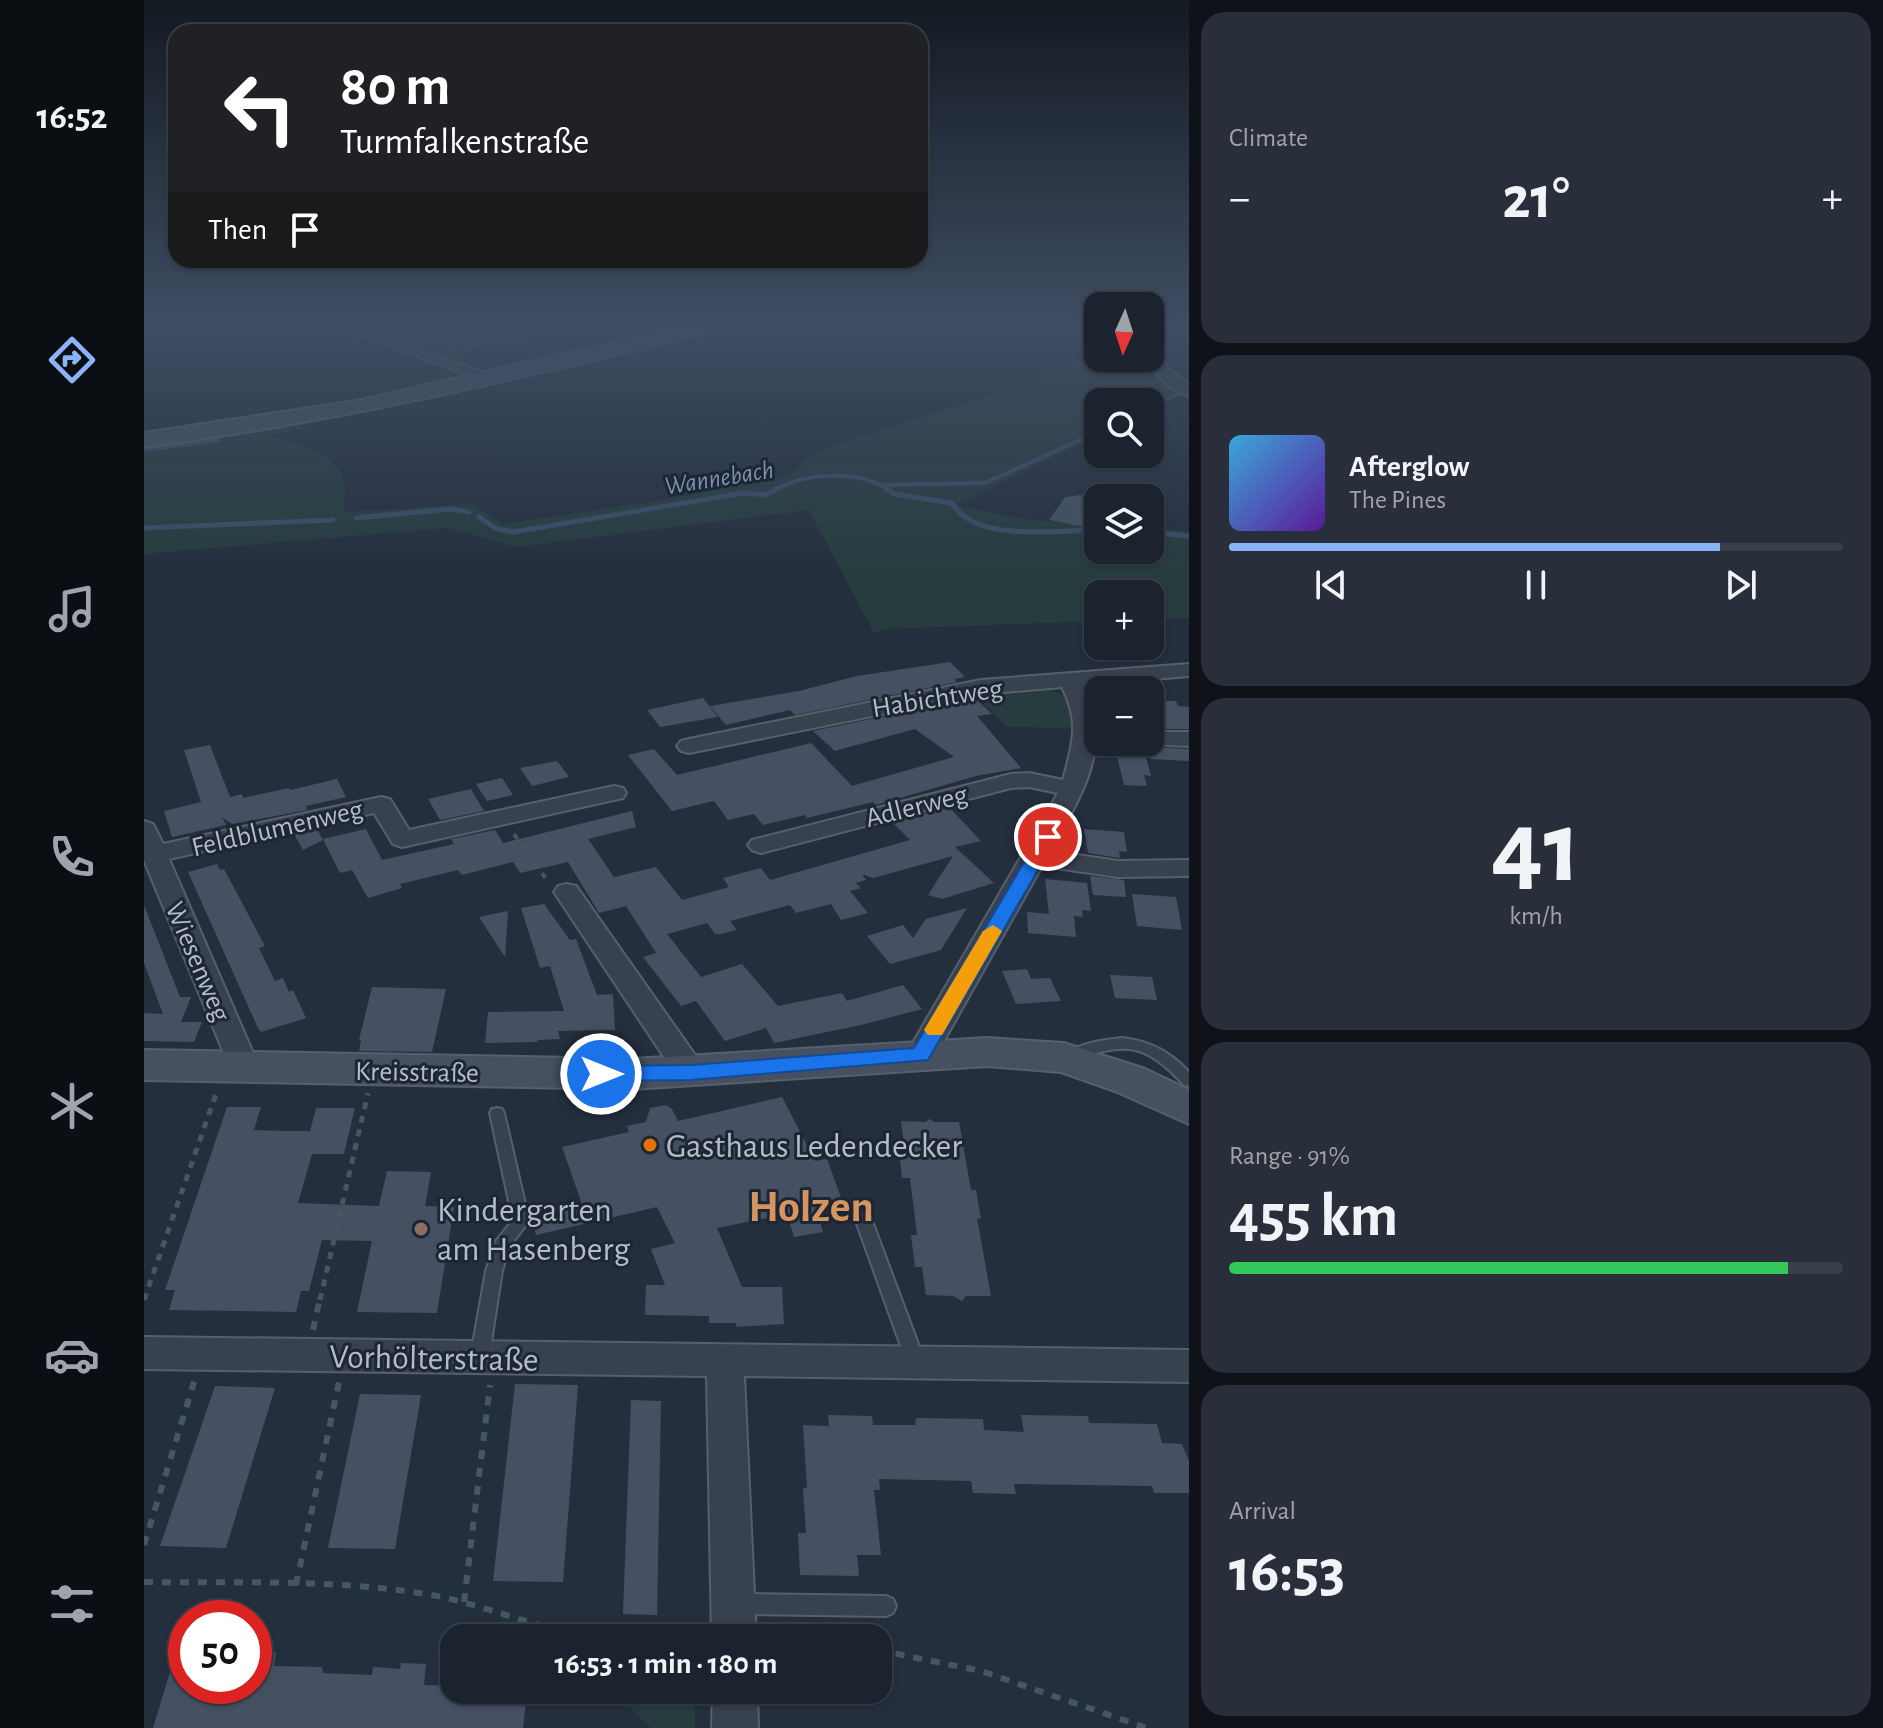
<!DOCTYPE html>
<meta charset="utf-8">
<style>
body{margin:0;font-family:"Alegreya Sans",sans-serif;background:#282f3a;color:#f1f3f6;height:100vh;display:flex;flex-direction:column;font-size:30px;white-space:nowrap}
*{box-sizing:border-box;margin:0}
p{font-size:26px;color:#a0a4aa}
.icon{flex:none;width:44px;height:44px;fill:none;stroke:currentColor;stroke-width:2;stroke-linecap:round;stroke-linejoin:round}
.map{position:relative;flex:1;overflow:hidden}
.drawer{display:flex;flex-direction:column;gap:12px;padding:12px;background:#0f1319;width:694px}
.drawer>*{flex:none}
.top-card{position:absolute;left:24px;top:24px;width:760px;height:244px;border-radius:24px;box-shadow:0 2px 6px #0004,0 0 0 2px #39404a;background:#202124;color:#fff;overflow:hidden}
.needle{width:52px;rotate:183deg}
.tools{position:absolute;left:940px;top:292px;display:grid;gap:16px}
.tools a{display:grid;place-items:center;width:80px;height:80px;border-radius:16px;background:#1b232e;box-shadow:0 2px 6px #0004,0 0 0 2px #39404a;font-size:40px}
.speed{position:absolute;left:24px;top:1600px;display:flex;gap:16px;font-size:40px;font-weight:700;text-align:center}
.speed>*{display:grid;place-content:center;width:104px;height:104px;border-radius:50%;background:#1b232e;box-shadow:0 2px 6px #0004,0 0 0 2px #39404a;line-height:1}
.speed .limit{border:12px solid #d22;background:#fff;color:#111}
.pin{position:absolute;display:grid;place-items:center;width:68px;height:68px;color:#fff;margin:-34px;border:4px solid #fff;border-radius:50%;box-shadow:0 2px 8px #0007}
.me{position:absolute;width:88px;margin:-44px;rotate:90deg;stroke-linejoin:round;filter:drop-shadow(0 0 6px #0008)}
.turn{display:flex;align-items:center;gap:28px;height:168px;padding:0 40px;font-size:36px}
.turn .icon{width:104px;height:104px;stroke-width:2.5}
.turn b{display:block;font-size:56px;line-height:68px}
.then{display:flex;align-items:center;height:76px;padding:0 40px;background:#0003;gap:16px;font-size:30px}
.big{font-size:60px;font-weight:700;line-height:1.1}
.drawer .widget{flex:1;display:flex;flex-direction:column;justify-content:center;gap:12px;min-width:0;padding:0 28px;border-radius:24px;background:#282f3a}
.drawer .dial{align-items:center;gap:0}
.dial b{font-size:104px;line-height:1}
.song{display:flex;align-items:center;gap:24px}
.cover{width:96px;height:96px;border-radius:12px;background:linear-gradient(135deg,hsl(200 70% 55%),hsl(270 70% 35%))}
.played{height:8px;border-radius:4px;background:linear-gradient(90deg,#8ab4f8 80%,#39404a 80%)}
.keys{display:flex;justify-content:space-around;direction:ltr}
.heat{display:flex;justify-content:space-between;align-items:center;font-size:44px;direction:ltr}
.charge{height:12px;border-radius:6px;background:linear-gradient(90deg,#34c759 91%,#39404a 0)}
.trip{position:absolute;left:296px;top:1624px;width:452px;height:80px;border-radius:24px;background:#1b232e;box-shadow:0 2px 6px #0004,0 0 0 2px #39404a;font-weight:700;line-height:80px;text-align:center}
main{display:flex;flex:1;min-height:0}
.tab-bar{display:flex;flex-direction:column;width:144px;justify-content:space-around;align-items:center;background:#0b0e12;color:#a0a4aa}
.tab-bar .icon{width:56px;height:56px}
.tab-bar .on{color:#8ab4f8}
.tab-bar b{font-size:36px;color:#f1f3f6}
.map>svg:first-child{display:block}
.green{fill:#263c3f}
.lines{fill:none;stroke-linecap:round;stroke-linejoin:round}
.stream-far1{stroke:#394c67;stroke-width:4}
.stream{stroke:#394c67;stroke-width:5}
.building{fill:#455162}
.lane-casing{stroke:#565f6c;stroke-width:4}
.street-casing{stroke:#565f6c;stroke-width:4}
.secondary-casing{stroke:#565f6c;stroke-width:4}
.path-far2{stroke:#44595c;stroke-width:4;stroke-dasharray:6 6;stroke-linecap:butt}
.path-far1{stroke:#44595c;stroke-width:5;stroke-dasharray:7 7;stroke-linecap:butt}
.path{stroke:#44595c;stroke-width:6;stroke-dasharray:9 9;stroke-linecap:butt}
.lane{fill:#38414e;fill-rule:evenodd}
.street{fill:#38414e;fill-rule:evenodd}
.secondary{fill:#465061;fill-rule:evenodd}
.route{fill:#1a73e8;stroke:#114b97;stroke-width:2}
.slow{fill:#f59e0b}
.food-dot{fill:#e8710a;stroke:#1d2633;stroke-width:3}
.education-dot{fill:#8d6e63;stroke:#1d2633;stroke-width:3}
.labels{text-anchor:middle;stroke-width:6;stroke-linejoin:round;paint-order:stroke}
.far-water-label{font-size:26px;font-style:italic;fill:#7c92b1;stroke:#1d2633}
.street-label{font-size:28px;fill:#b4bcc9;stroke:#1d2633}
.near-poi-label{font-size:34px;fill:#b4bcc9;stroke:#1d2633;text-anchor:start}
.near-street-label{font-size:34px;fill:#b4bcc9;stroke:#1d2633}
.near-district-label{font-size:44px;font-weight:bold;fill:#d59563;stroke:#1d2633}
</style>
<main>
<nav class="tab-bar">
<b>16:52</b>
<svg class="icon on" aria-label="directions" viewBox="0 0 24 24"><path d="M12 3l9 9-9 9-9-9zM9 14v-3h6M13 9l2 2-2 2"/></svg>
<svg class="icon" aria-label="music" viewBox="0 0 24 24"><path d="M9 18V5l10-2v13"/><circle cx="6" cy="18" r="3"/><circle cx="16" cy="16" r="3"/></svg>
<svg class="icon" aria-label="phone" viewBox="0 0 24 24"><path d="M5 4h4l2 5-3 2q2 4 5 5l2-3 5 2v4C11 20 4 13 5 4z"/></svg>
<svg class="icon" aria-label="climate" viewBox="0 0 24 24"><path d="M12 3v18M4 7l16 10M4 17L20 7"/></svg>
<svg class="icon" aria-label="car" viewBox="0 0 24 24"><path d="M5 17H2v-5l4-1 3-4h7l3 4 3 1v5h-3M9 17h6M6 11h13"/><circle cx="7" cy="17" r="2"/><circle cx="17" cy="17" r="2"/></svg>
<svg class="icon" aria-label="filters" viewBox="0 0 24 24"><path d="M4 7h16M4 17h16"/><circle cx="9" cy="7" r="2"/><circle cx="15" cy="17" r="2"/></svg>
</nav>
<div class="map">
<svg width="1045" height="1728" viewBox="0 0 1045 1728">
<rect width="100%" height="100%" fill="#242f3e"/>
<g class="green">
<polygon points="294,327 418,327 311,355 335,367 260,343"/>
<path d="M 954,350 L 954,358 L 1002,358 L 1009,371 L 1038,394 L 1006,409 L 1006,402 L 954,402 L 954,434 L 814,505 L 880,519 L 954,525 L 954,550 L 1006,550 L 1006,528 L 1045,532 L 1045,618 L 1006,619 L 1006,594 L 954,594 L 954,621 L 742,629 L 730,633 L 665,510 L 373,547 L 304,528 L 0,554 L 0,444 L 153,426 L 166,427 L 126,436 C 152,444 191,452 200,480 C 202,490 200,503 201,512 L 328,504 L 359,524 L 519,500 L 646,475 L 669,453 L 885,382 Z"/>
<path d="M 886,689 C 920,689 925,696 931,728 L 864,727 L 832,696 Z"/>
<polygon points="468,1690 551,1690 551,1728 507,1728"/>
</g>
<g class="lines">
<g class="stream-far1">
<polyline points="306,350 346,341 349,332 340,329 347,327"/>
<polyline points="1006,407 1036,393"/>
<polyline points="0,450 75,440"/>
<polyline points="737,485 841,483 954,432"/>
<path d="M 629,491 C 661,472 715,469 746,491"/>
</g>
<g class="stream">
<path d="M 743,489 L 750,494 L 808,503 C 831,543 912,530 954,530"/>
<polyline points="335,517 351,528 369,532 600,493 622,495 632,489"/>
<polyline points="212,518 306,509 325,512"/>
<polyline points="0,528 189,520"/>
<polyline points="1006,532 1045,536"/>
</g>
</g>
<g class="building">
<polygon points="970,491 966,498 954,498 954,516 947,528 905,520 921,497"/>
<polygon points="806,662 821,677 810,679 813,682 651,715 646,710 582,725 566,706 655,691 713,676"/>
<polygon points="559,698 574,717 516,727 503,710"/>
<polygon points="831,698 848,714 833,716 877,768 832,776 732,805 729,802 663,818 661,815 619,825 610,814 584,820 570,801 528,811 484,755 510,749 533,775 667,743 708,786 810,757 771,729 691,751 669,731"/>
<polygon points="1006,701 1032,701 1034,706 1045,707 1045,729 1006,729"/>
<polygon points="66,745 86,797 98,794 99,798 145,788 146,790 193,779 202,797 162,806 163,810 88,824 78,817 82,825 28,837 20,811 57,802 40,750"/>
<polygon points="1006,747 1045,749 1045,761 1006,759"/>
<polygon points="973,756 1002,757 1007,776 1000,775 1003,786 980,785"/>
<polygon points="413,761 425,777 388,786 376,768"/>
<polygon points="358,778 369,795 343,801 332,784"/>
<polygon points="327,789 340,811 296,820 284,799"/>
<polygon points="805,807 837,841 811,847 850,883 798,899 784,895 809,856 729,878 718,874 722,880 712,883 717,888 706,891 724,913 697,920 687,904 652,913 646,905 586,921 593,930 577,934 571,934 563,923 523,934 557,977 598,964 634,1006 698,993 703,1001 759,985 778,1009 717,1025 630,1043 622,1028 581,1041 552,1001 537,1006 499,957 512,953 482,906 455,913 424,862 376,873 369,862 318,875 314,870 256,884 258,888 224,898 208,870 196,873 179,839 222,829 238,860 310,844 307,839 351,830 359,843 488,811 492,827 444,839 470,877 512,867 538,900 585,887 579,878 617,868 626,880 766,840 748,822"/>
<polygon points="173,829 179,840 159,850 150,834"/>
<polygon points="940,829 980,832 983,852 975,851 976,858 944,853"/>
<polygon points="73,864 76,870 80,869 121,946 115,948 131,981 139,978 145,992 149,990 162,1018 117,1032 113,1026 44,872"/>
<polygon points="946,876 980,880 982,897 949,895"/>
<polygon points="901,879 943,883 947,911 938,910 939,917 930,916 932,937 884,933 883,912 905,914"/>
<polygon points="988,894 1032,897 1038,930 993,926"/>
<polygon points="400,904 426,940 432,939 453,995 469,994 471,1030 414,1031 416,1039 394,1040 393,1042 341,1043 344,1012 420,1011 406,966 396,968 377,908"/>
<polygon points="0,905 36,997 47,997 37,1022 58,1022 50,1042 0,1041 0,1013 19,1014 0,963"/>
<polygon points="823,908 797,950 746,964 723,936 759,925 769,938 782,919"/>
<polygon points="364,911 361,957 335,917"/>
<polygon points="883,969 887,979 906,978 917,1001 872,1004 858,971"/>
<polygon points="966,975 1008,977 1013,1000 971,998"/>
<polygon points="228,987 302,989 288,1052 215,1051 217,1040 215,1040"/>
<polygon points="638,1097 671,1161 683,1159 698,1200 674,1203 680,1221 676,1222 679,1232 650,1237 643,1214 573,1228 598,1287 638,1287 640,1324 592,1327 592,1323 565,1323 565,1316 501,1315 502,1285 521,1285 507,1249 531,1243 513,1207 392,1235 387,1216 438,1204 418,1147 485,1132 483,1126 502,1122 506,1108 522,1105 528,1109 534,1121"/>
<polygon points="83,1107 117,1107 110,1130 140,1131 166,1131 172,1108 211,1108 200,1154 168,1154 154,1203 235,1206 243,1171 287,1172 281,1206 310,1207 293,1313 213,1312 228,1241 178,1240 165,1291 157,1291 152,1312 25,1310 31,1290 21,1290"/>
<polygon points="785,1119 791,1122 815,1122 827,1190 832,1190 837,1219 833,1218 847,1296 822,1296 818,1301 809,1296 782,1295 778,1267 771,1267 767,1235 773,1235 766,1178 758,1178 755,1150 761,1151 757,1121 782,1122"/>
<polygon points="371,1384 434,1385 419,1582 349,1581"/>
<polygon points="71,1386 131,1388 82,1548 16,1546"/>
<polygon points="216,1394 277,1395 251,1549 184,1548"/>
<polygon points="487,1400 517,1401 513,1615 479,1614"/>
<polygon points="684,1415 728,1416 729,1425 771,1425 772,1418 839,1419 840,1430 880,1432 877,1415 944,1416 945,1423 1013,1424 1018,1443 1038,1444 1045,1461 1045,1493 1010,1493 1008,1486 870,1484 872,1494 829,1493 827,1481 735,1479 736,1490 730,1490 737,1555 713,1555 715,1576 656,1575 654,1533 662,1533 659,1488 663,1488 659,1425 685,1426"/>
<polygon points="110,1652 132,1652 130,1666 178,1667 179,1673 228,1675 229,1667 256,1669 257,1663 282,1664 280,1685 305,1686 303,1699 382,1701 379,1728 9,1728 26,1672 42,1665 42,1686 110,1686"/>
</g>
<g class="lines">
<defs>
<g id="lane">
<path d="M 978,1038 C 1006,1041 1026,1052 1045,1072 L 1045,1086 L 1040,1085 C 999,1041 982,1043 928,1060 L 923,1058 L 921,1055 C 934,1043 960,1040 978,1038 Z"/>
<polygon points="353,1108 358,1109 360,1113 385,1221 365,1247 358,1271 345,1355 342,1360 336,1362 330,1360 327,1355 342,1271 352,1241 369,1220 346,1113 348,1109"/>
<polygon points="720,1215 726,1217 728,1221 780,1360 777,1365 771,1367 765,1365 762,1360 712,1221 714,1217"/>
<polygon points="597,1594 742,1596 749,1599 752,1606 749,1613 742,1616 597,1614 590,1611 587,1604 590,1597"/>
</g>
<g id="street">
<polygon points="192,327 211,327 358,379 356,382 346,382"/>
<path d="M 1006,342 L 1013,346 L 1024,369 L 1045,384 L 1045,396 C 1016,386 1006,368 1006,342 Z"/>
<path d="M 1045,664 L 1045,676 L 939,685 C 971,746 936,798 906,851 L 974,861 L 1045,860 L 1045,876 L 974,877 L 898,866 L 788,1062 L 777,1065 L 766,1062 L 762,1055 L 914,793 L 885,787 L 867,788 L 617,853 L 608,850 L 604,845 L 608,840 L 867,774 L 885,773 L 919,780 C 929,743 936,722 918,687 L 837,694 L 545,753 L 537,751 L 533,746 L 537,741 L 545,739 L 837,680 Z"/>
<polygon points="1006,732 1045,732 1045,746 998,744 1006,742"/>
<polygon points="470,786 479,788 482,793 479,798 258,847 249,844 230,813 25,859 115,1067 111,1075 100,1078 89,1075 0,860 0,821 9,824 19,844 237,797 246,799 265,830"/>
<polygon points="423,884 432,886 558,1065 562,1073 558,1081 547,1084 536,1081 410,892 414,886"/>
<polygon points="0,1337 1045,1350 1045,1382 600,1376 612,1638 568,1638 563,1376 0,1369"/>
<polygon points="569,1690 613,1690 614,1728 568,1728"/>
</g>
<g id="secondary">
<path d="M 539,327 L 570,327 L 568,331 C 380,378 192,422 0,447 L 0,433 L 212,401 Z"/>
<polygon points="843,1038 920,1043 1001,1069 1045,1090 1045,1124 971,1091 917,1072 843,1066 488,1089 0,1080 0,1050 488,1059"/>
</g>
</defs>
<use href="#lane" class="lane-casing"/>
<use href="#street" class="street-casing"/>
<use href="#secondary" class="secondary-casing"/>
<polyline class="path-far2" points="370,834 405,883"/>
<g class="path-far1">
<polyline points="0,1300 73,1091"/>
<polyline points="176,1300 224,1093"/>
</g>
<g class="path">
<polyline points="169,1330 176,1298"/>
<polyline points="0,1545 51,1379"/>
<path d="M 0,1582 C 94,1583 189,1579 282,1594 C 343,1604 399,1633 461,1638"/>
<polyline points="152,1585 195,1382"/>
<polyline points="320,1602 346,1385"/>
<polyline points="734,1650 837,1671 1003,1728"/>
</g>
<use href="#lane" class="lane"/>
<use href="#street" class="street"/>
<use href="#secondary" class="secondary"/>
</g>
<linearGradient id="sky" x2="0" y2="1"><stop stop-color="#141a22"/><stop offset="0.57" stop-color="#3f4d63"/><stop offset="1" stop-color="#3f4d63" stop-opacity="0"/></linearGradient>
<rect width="1045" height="569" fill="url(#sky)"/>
<polygon class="route" points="904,831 913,837 784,1060 547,1080 457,1081 450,1079 446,1074 450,1068 457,1066 547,1065 770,1048 895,837"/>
<polygon class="slow" points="849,925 858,931 801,1030 798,1035 784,1035 780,1030 839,931"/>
<circle class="food-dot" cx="506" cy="1145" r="8"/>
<circle class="education-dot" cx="277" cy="1229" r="8"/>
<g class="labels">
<g class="far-water-label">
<text transform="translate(575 477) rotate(-9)" y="9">Wannebach</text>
</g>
<g class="street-label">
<text transform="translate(793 697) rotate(-9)" y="10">Habichtweg</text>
<text transform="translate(772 805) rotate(-14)" y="10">Adlerweg</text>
<text transform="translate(133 827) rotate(-13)" y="10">Feldblumenweg</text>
<text transform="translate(55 961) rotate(67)" y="10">Wiesenweg</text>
<text transform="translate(273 1071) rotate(1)" y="10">Kreisstraße</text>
</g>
<g class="near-poi-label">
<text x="522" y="1157">Gasthaus Ledendecker</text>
<text x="293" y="1221">Kindergarten<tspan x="293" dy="39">am Hasenberg</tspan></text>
</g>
<g class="near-street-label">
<text transform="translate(290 1357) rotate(1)" y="12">Vorhölterstraße</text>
</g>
<g class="near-district-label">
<text x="667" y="1221">Holzen</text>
</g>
</g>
</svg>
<div class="tools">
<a><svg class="needle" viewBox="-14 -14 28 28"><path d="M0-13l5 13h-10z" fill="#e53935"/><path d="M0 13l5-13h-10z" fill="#a0a4aa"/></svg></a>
<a><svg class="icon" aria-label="search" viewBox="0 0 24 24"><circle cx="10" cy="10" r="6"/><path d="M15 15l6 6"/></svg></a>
<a><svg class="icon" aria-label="layers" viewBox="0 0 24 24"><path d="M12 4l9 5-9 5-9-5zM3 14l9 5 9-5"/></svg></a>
<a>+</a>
<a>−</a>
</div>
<div class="speed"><div class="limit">50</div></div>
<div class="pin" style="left:904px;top:837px;background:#d93025"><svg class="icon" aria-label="arrive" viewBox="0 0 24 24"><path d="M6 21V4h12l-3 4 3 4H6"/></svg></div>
<svg class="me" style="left:457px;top:1074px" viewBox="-20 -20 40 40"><circle r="17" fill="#1a73e8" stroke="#fff" stroke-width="3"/><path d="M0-11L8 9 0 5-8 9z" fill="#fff"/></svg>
<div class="trip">16:53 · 1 min · 180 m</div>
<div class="top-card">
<div class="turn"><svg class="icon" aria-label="left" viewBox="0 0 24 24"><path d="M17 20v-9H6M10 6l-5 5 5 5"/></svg><div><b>80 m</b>Turmfalkenstraße</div></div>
<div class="then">Then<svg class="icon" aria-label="arrive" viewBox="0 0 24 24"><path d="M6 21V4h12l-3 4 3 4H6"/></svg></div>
</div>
</div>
<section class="drawer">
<div class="widget"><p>Climate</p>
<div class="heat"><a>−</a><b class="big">21°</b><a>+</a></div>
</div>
<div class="widget">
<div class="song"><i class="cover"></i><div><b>Afterglow</b><p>The Pines</p></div></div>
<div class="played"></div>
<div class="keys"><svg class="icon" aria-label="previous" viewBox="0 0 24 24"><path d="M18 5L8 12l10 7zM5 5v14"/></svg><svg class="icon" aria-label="pause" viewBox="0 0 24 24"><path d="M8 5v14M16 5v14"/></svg><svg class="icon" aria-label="next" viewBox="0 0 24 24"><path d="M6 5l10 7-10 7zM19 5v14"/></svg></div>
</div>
<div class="widget dial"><b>41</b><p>km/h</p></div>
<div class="widget"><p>Range · 91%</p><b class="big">455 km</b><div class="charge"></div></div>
<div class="widget"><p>Arrival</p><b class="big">16:53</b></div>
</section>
</main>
